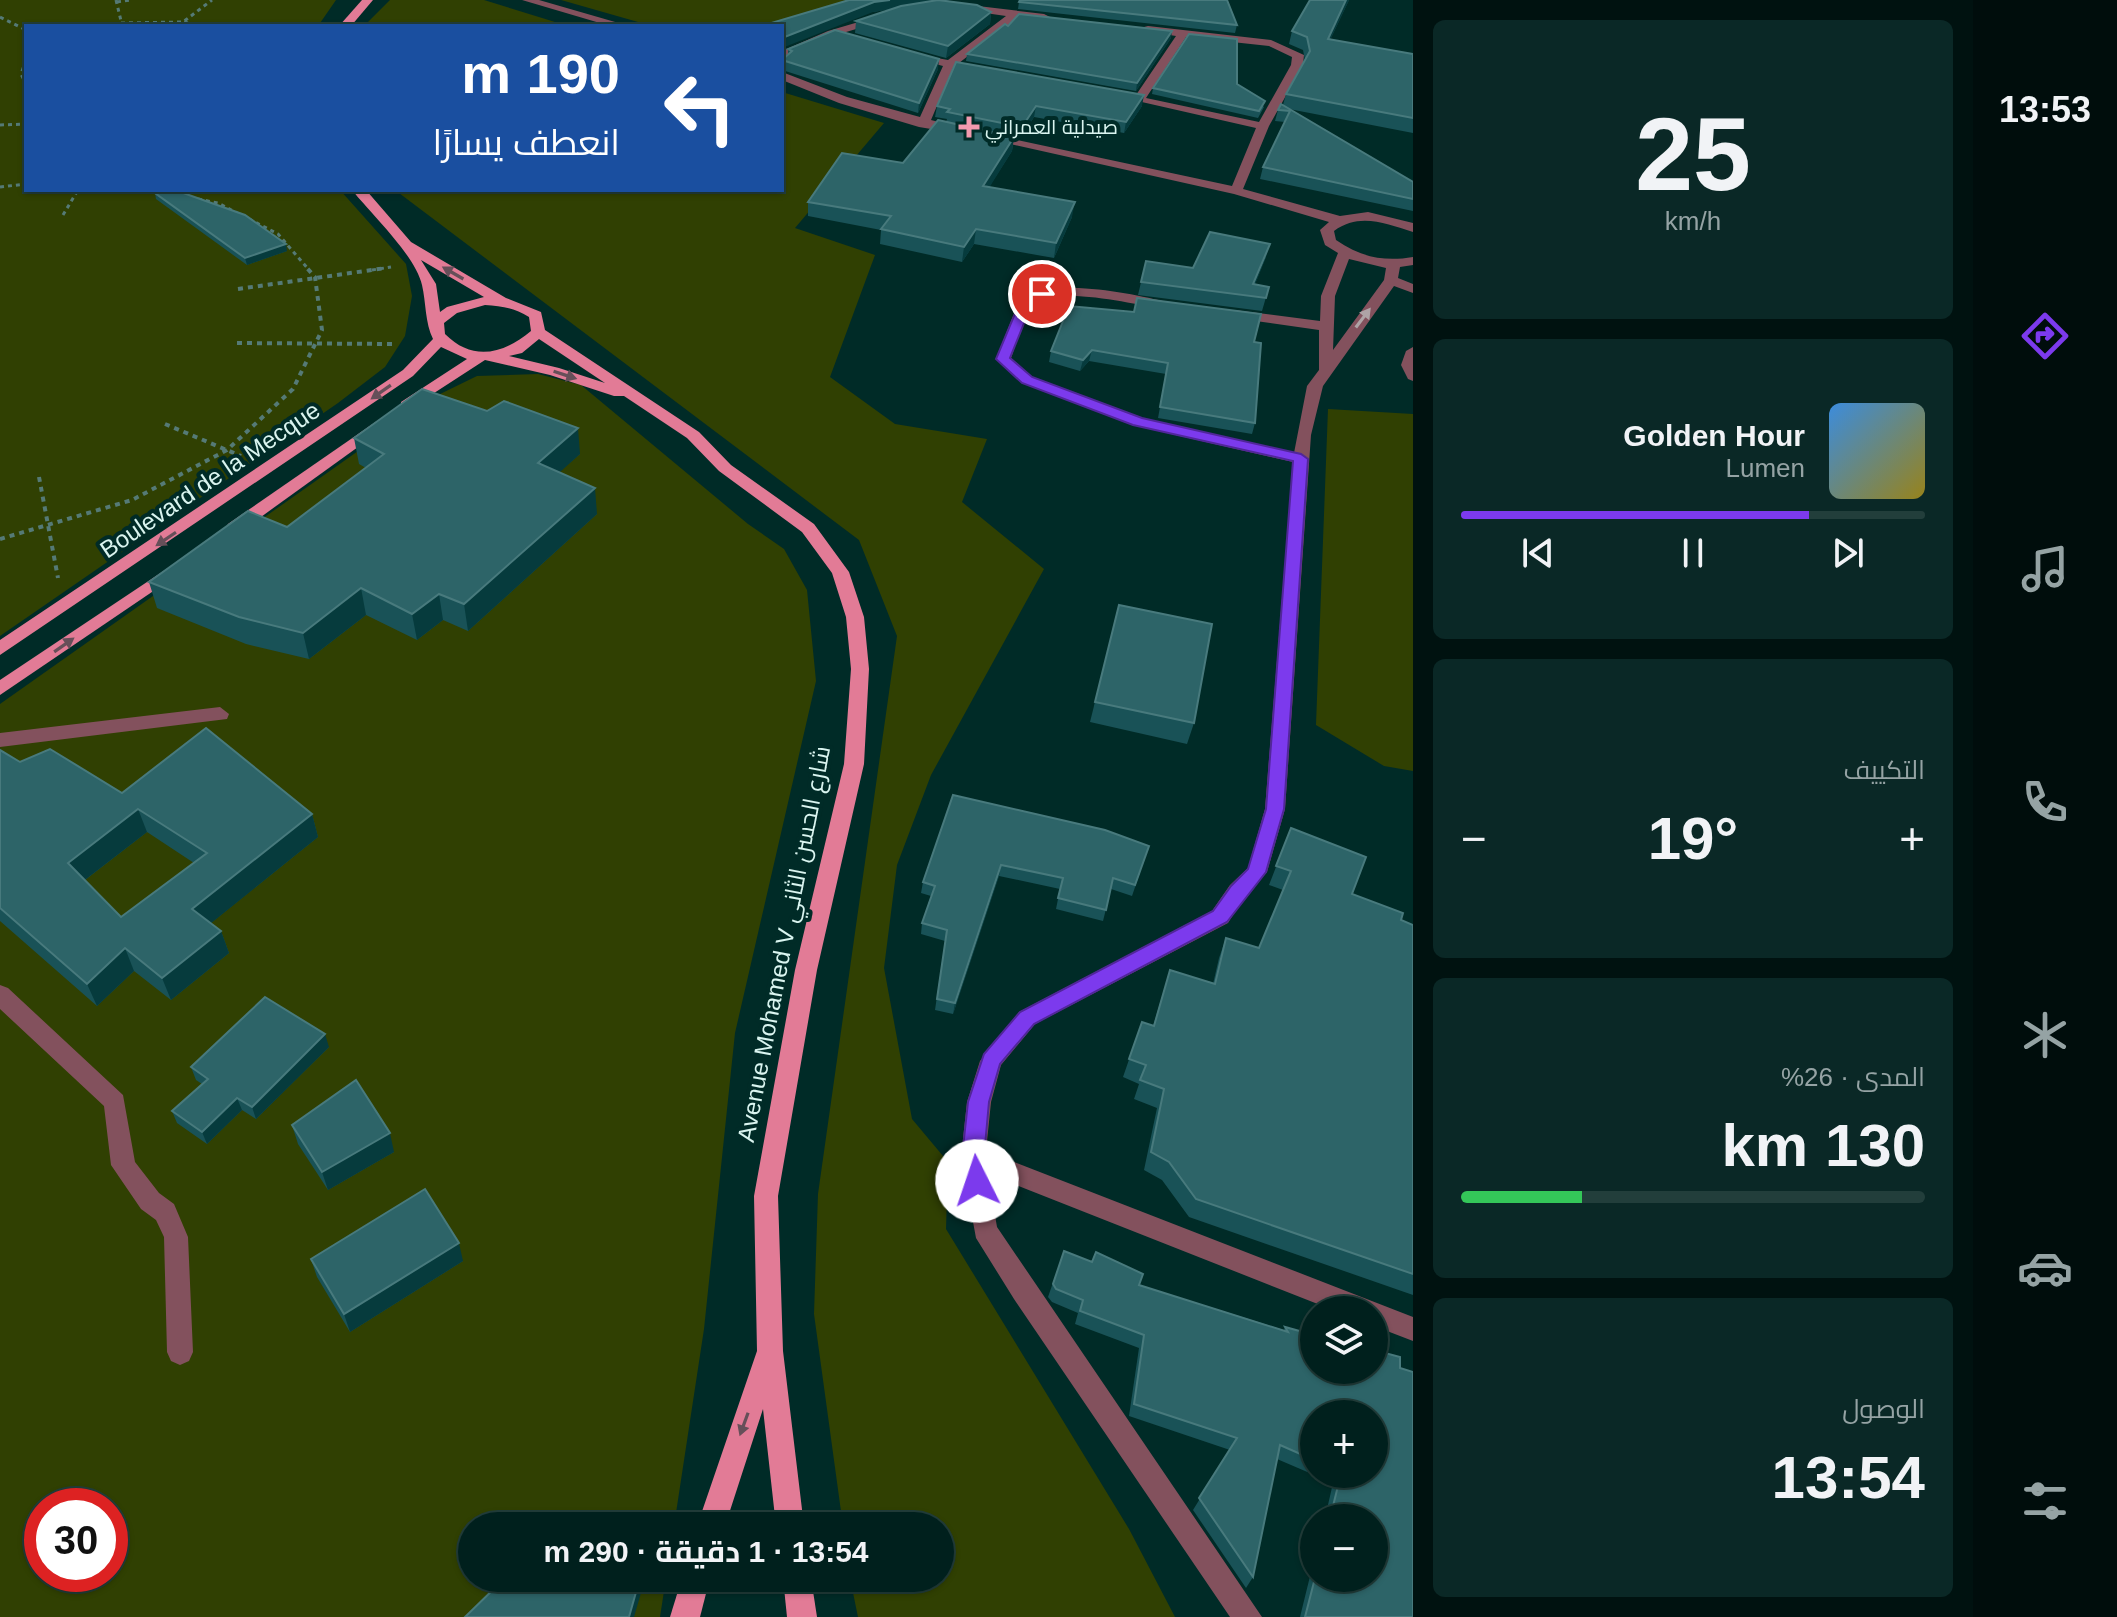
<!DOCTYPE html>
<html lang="ar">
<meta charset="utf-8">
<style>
body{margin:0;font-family:Helvetica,Cairo,sans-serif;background:#0a2826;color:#f1f3f6;direction:rtl;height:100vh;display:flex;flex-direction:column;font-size:30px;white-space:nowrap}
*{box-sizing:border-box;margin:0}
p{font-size:26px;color:#95a3a4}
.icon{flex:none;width:44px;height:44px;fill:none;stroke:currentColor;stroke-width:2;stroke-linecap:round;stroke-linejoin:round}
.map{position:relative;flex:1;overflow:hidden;direction:ltr}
.details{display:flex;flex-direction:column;gap:20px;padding:20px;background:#001210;width:560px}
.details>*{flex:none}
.hud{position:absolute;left:24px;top:24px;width:760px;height:168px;border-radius:0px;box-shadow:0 2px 6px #0004,0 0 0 2px #223e3b;direction:rtl;background:#1a4fa0;color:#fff;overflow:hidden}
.fabs{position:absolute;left:1300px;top:1296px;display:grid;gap:16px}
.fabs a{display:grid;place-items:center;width:88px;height:88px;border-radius:50%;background:#00201d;box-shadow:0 2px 6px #0004,0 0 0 2px #223e3b;font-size:40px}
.speed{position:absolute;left:24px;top:1488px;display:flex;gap:16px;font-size:40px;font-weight:700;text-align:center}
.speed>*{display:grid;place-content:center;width:104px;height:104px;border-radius:50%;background:#00201d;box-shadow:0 2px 6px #0004,0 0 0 2px #223e3b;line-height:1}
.speed .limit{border:12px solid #d22;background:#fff;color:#111}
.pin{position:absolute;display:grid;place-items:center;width:68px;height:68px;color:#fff;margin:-34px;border:4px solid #fff;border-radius:50%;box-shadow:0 2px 8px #0007}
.me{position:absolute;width:88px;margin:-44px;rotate:356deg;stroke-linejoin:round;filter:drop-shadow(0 0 6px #0008)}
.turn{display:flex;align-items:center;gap:28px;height:168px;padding:0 32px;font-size:36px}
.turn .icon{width:104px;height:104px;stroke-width:2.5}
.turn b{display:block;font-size:56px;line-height:68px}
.big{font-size:60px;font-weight:700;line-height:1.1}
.details .card{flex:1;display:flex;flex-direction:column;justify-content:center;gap:12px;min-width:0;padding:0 28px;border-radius:12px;background:#0a2826}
.details .dial{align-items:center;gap:0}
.dial b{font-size:104px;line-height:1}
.song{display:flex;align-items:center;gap:24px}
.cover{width:96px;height:96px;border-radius:12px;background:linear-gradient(135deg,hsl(210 70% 55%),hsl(50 70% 35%))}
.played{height:8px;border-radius:4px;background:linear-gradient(90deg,#7c3aed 75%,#223e3b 75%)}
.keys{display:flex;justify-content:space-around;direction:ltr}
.heat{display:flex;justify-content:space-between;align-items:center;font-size:44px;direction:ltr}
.charge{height:12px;border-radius:6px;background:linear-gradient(90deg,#34c759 26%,#223e3b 0)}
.trip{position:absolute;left:458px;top:1512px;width:496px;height:80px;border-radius:40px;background:#00201d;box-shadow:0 2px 6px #0004,0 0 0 2px #223e3b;font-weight:700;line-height:80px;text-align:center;direction:rtl}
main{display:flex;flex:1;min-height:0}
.tabs{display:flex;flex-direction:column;width:144px;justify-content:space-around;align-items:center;background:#000d0c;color:#95a3a4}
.tabs .icon{width:56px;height:56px}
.tabs .current{color:#7c3aed}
.tabs b{font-size:36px;color:#f1f3f6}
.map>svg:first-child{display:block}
.green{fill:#304002;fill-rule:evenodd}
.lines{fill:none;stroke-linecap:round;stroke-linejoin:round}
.path-far1{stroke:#557a76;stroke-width:3;stroke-dasharray:4 4;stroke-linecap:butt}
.path{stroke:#557a76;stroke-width:4;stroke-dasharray:5 5;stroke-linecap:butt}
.minor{fill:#83515d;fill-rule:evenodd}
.major{fill:#e27b96;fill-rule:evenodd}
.wall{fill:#195257;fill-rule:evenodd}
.shaded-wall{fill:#063b3d}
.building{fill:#2d6468;stroke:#487a7d;stroke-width:2;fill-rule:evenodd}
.oneway{fill:#664f59}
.oneway2{fill:#aea3a6}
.route{fill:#7c3aed;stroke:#51269a;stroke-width:2}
.poi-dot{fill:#f29aaf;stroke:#002b27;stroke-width:3}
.labels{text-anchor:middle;stroke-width:8;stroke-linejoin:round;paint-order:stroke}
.far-poi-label{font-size:20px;fill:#daf5f0;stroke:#002b27;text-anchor:start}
.street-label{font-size:24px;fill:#daf5f0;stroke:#002b27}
</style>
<main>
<nav class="tabs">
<b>13:53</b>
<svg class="icon current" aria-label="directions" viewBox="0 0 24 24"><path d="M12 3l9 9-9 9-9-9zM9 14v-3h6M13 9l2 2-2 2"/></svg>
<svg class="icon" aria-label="music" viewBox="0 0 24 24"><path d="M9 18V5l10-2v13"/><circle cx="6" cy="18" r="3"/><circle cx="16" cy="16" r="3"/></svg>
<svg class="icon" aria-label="phone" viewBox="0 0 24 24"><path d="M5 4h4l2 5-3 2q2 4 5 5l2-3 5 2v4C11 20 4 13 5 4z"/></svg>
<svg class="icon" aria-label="climate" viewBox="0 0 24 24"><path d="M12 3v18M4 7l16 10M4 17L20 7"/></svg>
<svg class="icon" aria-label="car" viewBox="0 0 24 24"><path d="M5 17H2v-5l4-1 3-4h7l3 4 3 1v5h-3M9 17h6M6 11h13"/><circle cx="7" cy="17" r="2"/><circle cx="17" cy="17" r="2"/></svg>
<svg class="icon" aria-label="filters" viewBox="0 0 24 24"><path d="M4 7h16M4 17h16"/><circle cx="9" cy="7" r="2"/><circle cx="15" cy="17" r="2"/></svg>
</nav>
<section class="details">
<div class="card dial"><b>25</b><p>km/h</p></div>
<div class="card">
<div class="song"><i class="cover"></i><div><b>Golden Hour</b><p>Lumen</p></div></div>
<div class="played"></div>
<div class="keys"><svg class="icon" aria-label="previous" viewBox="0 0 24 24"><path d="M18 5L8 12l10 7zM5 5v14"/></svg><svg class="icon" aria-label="pause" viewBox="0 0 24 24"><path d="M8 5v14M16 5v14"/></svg><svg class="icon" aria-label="next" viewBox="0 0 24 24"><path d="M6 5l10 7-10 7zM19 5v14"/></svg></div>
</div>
<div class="card"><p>التكييف</p>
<div class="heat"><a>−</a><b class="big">19°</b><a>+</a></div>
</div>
<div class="card"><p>المدى · 26%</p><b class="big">130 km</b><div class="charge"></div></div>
<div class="card"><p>الوصول</p><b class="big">13:54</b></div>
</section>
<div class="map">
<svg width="1413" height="1617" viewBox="0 0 1413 1617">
<rect width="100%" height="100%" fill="#002b27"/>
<g class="green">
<polygon points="0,0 336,0 318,26 26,26 26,190 340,190 406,264 412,296 405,336 385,367 338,403 0,636"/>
<polygon points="390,0 484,0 568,26 364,26"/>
<polygon points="561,0 880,0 782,26 652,26"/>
<polygon points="782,92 884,123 795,228 875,255 830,377 895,424 987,439 962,502 1044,569 931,775 897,865 884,968 912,1119 948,1162 946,1229 1129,1529 1175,1617 858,1617 850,1578 940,1578 940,1526 843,1526 814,1314 818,1194 897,636 859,540 395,190 782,190"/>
<path d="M 538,374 L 581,385 L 748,524 L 784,549 L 807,590 L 816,681 L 735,1033 L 704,1329 L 674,1526 L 472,1526 L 472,1578 L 666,1578 L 660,1617 L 0,1617 L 0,704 L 436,396 L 477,376 ZM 42,1506 L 110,1506 L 110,1574 L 42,1574 Z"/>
<polygon points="1328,409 1413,414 1413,771 1384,766 1316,725"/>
</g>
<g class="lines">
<g class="path-far1">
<polyline points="116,0 122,25"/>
<polyline points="117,2 130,0"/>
<polyline points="0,17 26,30"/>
<polyline points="184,22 199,26"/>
<polyline points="121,23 183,22 212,0"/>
<polyline points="26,60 21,74 26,84"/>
<polyline points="0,125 26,124"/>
<polyline points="0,187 26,184"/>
<polyline points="198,199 218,203 237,213"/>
<polyline points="63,215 78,190"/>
<polyline points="249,219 278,234 309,270"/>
<polyline points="372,270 391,267"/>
</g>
<g class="path">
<polyline points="238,289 386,268"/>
<polyline points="237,343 394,344"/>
<polyline points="165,424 241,456"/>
<polyline points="39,477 58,578"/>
<polyline points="0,539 132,500 227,450 293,389 322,330 315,277 307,268"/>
</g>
<g class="minor">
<polygon points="522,0 539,0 629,26 610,26"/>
<polygon points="961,4 1044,14 1050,17 1044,20 1018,17 959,63 983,69 983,73 953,68 931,120 961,128 961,134 919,127 839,103 782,80 782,72 847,97 920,117 943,66 909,57 909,53 948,60 1006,16 957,9 956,7"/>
<polygon points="879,16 883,17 883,21 836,35 782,58 782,51 828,31"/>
<path d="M 1148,26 L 1271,40 L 1304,55 L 1303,65 L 1269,126 L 1243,189 L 1340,216 L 1368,212 L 1413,223 L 1413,232 C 1386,224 1360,212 1334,231 L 1336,240 C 1360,257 1384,262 1413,257 L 1413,265 L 1400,267 L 1398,278 L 1413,284 L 1413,293 L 1394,286 L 1323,386 L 1311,435 L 1285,809 L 1267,872 L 1244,897 L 1228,923 L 1035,1024 L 1001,1065 L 991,1102 L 986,1151 L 1413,1317 L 1413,1341 L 1374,1326 L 1374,1310 L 1333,1310 L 988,1174 L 997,1227 L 1262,1617 L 1230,1617 L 1014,1299 L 976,1238 L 961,1157 L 967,1102 L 980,1061 L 1019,1012 L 1212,911 L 1230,885 L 1248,868 L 1265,809 L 1293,462 L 1132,425 L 1022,383 L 996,359 L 1017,306 C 1042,273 1132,294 1167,302 L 1169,305 L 1162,309 C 1134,304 1054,284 1032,306 C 1021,317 1017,343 1011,358 L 1032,377 L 1143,418 L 1294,453 L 1307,386 L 1319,370 L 1319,330 L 1234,318 L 1227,314 L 1234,310 L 1320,321 L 1321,296 L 1338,253 L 1325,245 L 1320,230 L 1329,222 L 1234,194 L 983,138 L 989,134 L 1232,186 L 1256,128 L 1111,95 L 1117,91 L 1136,95 L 1176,36 L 1144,31 L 1144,27 ZM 1186,37 L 1269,46 L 1292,57 L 1291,65 L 1259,122 L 1146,98 ZM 1349,259 L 1386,268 L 1384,280 L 1333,350 L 1335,296 Z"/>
<polygon points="1413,347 1413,381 1408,379 1401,365 1406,351"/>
<polygon points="220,707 229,714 227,719 0,747 0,733"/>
<polygon points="0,985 8,988 123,1095 135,1162 159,1193 174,1204 188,1237 193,1352 189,1361 180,1365 171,1361 167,1352 164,1237 156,1220 141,1209 111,1165 104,1106 0,1009"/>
</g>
<g class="major">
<polygon points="362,0 373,0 351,26 339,26"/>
<path d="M 352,190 L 366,190 L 411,242 L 506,298 L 541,312 L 545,330 L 699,432 L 731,465 L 814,524 L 849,572 L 864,617 L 869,669 L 864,764 L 817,970 L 778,1196 L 783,1351 L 804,1526 L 776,1526 L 763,1409 L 725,1526 L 697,1526 L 757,1351 L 754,1196 L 795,970 L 844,764 L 851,669 L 846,617 L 832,573 L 802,532 L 719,471 L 687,438 L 624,396 L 614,396 L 550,375 L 485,360 L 411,408 L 401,408 L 401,402 L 467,359 L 441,347 L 413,376 L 0,655 L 0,640 L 403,370 L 433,339 C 425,323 426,302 422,285 C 415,255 372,215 352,190 ZM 421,260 L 484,297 L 447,307 L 440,312 L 436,284 ZM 485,305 C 502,306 515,308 529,317 L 531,331 C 503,354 473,362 445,334 L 444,323 L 457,313 ZM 539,339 L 605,383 L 559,368 L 509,356 L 522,353 Z"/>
<polygon points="377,421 383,423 383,429 240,532 228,532 226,528 228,524"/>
<polygon points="171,566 177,567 180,571 177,575 0,695 0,680"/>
<polygon points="682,1578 710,1578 700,1617 670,1617"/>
<polygon points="783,1578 811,1578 817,1617 787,1617"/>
</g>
</g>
<g class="wall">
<polygon points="849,0 946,0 991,12 990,24 946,58 855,33 856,21 891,9 873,12"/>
<polygon points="1310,0 1349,0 1330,40 1413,54 1413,133 1289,109 1413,182 1413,211 1260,179 1263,167 1285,122 1275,121 1278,110 1283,105 1286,94 1305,60 1303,50 1289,44 1292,31"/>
<polygon points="1019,2 1237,25 1235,33 1018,9"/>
<polygon points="1171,38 1136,91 966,61 967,54"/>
<polygon points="788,49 938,69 918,113 782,70 782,58 788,54"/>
<polygon points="1237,84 1264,107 1258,118 1152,94 1153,88"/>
<polygon points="937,106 1142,106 1124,133 1034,117 1021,138 999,134 1014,137 1012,151 989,187 1072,217 1054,258 974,244 962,262 880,244 881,230 808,216 808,202 903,163 946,122 947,119 935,117"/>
<polygon points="155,193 287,251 247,265 156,199"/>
<polygon points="1266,257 1255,284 1269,287 1262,311 1138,295 1146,261 1193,268"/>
<polygon points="1254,342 1255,423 1252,434 1158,418 1166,374 1089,361 1080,371 1049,362 1051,351"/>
<polygon points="354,438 580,454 559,472 597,514 468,631 443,620 417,640 366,615 309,659 246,644 157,608 149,582 287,527 366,468 359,464"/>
<polygon points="1119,605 1194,723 1187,744 1090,722"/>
<path d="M 0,750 L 20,762 L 122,793 L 312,814 L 318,837 L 211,923 L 221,931 L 229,953 L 171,1000 L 134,971 L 97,1006 L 0,921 ZM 147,832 L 194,863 L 121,917 L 85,880 Z"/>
<polygon points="953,795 1149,846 1132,896 1111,889 1103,921 1056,909 1060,889 999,876 953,1014 935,1010 945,941 921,934 922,923 931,896 921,893 923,882"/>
<polygon points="1291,828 1352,894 1401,920 1413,925 1413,1295 1189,1217 1162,1180 1144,1170 1157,1108 1134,1099 1139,1084 1123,1077 1142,1022 1153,1026 1170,970 1213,984 1219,958 1226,938 1259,948 1283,890 1269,885"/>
<polygon points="329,1047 256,1119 242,1110 207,1144 177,1123 172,1111 202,1084 196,1080 191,1067"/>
<polygon points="292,1125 394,1152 328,1190 298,1144"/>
<path d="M 1064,1251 L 1139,1285 L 1284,1330 L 1285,1327 L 1400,1368 L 1413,1617 L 1300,1617 L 1314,1560 L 1314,1578 L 1374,1578 L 1374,1518 L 1325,1518 L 1333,1483 L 1277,1459 L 1253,1577 L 1246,1588 L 1193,1510 L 1230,1450 L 1129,1416 L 1139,1348 L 1075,1324 L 1078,1313 L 1052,1302 L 1048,1297 ZM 1314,1414 L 1374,1474 L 1314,1474 Z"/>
<polygon points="311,1259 463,1261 350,1332 317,1277"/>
</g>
<g class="shaded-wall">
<polygon points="890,0 946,0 873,12 782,48 782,38 874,2"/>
<polygon points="1346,0 1349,0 1324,53 1328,39"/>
<polygon points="991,12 990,24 946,58 948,46"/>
<polygon points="1172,31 1171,38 1136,91 1137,83"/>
<polygon points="939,59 938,69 918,113 919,103"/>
<polygon points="1144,95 1142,106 1124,133 1126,122"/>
<polygon points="1036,106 1034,117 1021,138 1022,127"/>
<polygon points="1014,137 1012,151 981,201 983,186"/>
<polygon points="1075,202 1072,217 1054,258 1056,243"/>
<polygon points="976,229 974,244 962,262 964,247"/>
<polygon points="286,244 287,251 247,265 245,258"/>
<polygon points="1270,244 1266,257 1250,297 1253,284"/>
<polygon points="1092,350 1089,361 1080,371 1083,360"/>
<polygon points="578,428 580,454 540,490 538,463"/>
<polygon points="595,488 597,514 468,631 464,604"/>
<polygon points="361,588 366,615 309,659 303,633"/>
<polygon points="439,594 443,620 417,640 412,614"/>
<polygon points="138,809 147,832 77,886 68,863"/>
<polygon points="312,814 318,837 200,932 192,909"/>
<polygon points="1001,865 999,876 953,1014 955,1003"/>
<polygon points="221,931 229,953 171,1000 162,978"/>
<polygon points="125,948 134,971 97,1006 87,984"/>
<polygon points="325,1034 329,1047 256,1119 252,1107"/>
<polygon points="237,1098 242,1110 207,1144 202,1132"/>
<polygon points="390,1133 394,1152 328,1190 322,1172"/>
<polygon points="459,1243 463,1261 350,1332 344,1314"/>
<polygon points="640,1578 642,1578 643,1586 634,1617 629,1617"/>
</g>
<g class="building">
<polygon points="849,0 890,0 874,2 782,38 782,26 761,26"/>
<polygon points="938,0 977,5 991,12 948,46 856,21 901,6"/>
<polygon points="1020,0 1227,0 1237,25 1019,2"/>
<polygon points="1310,0 1346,0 1328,39 1413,54 1413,118 1286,94 1310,51 1307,37 1292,31"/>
<polygon points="1019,14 1172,31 1137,83 967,54 1005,24 1008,26"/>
<polygon points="835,30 939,59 919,103 782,60 792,51 788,49"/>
<polygon points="1189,34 1237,39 1237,84 1265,101 1259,111 1153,88"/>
<polygon points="956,62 1144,95 1126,122 1036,106 1022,127 947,112 950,109 937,106"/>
<polygon points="1281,104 1413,182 1413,199 1263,167 1290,111 1278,110"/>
<polygon points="938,120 1014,137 983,186 1075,202 1056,243 976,229 964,247 881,229 891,216 808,202 842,153 903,163"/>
<polygon points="156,190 175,190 245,215 286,244 245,258 155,193"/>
<polygon points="1210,232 1270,244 1253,284 1269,287 1266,298 1141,282 1146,261 1193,268"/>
<polygon points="1137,298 1261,314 1254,342 1261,343 1255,423 1160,407 1168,363 1092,350 1083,360 1051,351 1069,306 1134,312"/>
<polygon points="422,389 487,411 504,401 578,428 538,463 595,488 464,604 439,594 412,614 361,588 303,633 239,617 149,582 248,511 287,527 384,454 354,438"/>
<polygon points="1119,605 1212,624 1194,723 1095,702"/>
<path d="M 206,728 L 312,814 L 192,909 L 221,931 L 162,978 L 125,948 L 87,984 L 0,908 L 0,750 L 20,762 L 50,749 L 122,793 ZM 138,809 L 207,853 L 121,917 L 68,863 Z"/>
<polygon points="953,795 1105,830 1149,846 1135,885 1113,878 1106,910 1058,898 1063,878 1001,865 955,1003 937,999 947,930 922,923 935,886 923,882"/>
<polygon points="1291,828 1366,857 1352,894 1403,913 1401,920 1413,925 1413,1274 1196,1199 1169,1162 1151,1152 1164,1089 1140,1080 1146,1065 1129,1059 1142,1022 1154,1026 1170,970 1215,984 1226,938 1259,948 1291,871 1276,866"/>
<polygon points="265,997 325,1034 252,1107 237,1098 202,1132 172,1111 208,1079 191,1067"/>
<polygon points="356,1080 390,1133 322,1172 292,1125"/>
<polygon points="425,1189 459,1243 344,1314 311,1259"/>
<polygon points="1064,1251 1092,1262 1096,1252 1143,1274 1139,1285 1288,1332 1285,1327 1314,1335 1314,1370 1374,1370 1374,1350 1400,1357 1400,1368 1413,1372 1413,1617 1305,1617 1315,1578 1374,1578 1374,1518 1330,1518 1341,1474 1374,1474 1374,1414 1314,1414 1314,1460 1280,1445 1253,1577 1199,1498 1237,1438 1134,1404 1144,1335 1080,1311 1083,1300 1056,1289 1053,1284"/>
<polygon points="515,1578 640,1578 629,1617 465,1617 500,1583"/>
</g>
<defs><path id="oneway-solid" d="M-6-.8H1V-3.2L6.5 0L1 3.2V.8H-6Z" transform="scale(2)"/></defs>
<g class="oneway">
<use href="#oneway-solid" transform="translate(453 273) rotate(-150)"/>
<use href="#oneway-solid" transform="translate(565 375) rotate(18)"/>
<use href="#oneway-solid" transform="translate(381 392) rotate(145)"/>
<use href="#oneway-solid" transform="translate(166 539) rotate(146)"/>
<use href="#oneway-solid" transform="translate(64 645) rotate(-35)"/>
<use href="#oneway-solid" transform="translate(744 1424) rotate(110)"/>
</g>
<use class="oneway2" href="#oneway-solid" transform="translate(1363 318) rotate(-53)"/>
<polygon class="route" points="1042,290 1049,294 1031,306 1010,358 1032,377 1142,418 1301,454 1308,459 1284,809 1266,872 1227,922 1034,1024 1000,1064 989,1102 984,1157 988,1181 985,1188 977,1191 969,1188 962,1157 968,1102 984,1054 1020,1012 1213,911 1231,886 1248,869 1266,809 1293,461 1133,425 1022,383 996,359 1019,304"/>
<path class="poi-dot" d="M965 115h8v8h8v8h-8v8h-8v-8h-8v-8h8z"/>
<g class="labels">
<g class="far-poi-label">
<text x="985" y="134">صيدلية العمراني</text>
</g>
<g class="street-label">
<text transform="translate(210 480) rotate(-34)" y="8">Boulevard de la Mecque</text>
<text transform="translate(784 944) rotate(-79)" y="8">Avenue Mohamed V شارع الحسن الثاني</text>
</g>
</g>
</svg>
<div class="fabs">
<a><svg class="icon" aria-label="layers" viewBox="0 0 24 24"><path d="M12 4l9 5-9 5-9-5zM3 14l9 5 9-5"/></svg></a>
<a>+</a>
<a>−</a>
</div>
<div class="speed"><div class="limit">30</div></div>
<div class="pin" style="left:1042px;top:294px;background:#d93025"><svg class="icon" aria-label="arrive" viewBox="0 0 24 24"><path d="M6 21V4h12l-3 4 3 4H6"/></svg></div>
<svg class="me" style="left:977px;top:1181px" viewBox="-20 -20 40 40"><circle r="19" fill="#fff"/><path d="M0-13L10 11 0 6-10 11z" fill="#7c3aed"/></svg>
<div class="trip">13:54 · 1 دقيقة · 290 m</div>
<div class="hud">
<div class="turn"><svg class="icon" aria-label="left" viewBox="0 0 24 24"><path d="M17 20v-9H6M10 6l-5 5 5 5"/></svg><div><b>190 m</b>انعطف يسارًا</div></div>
</div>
</div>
</main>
